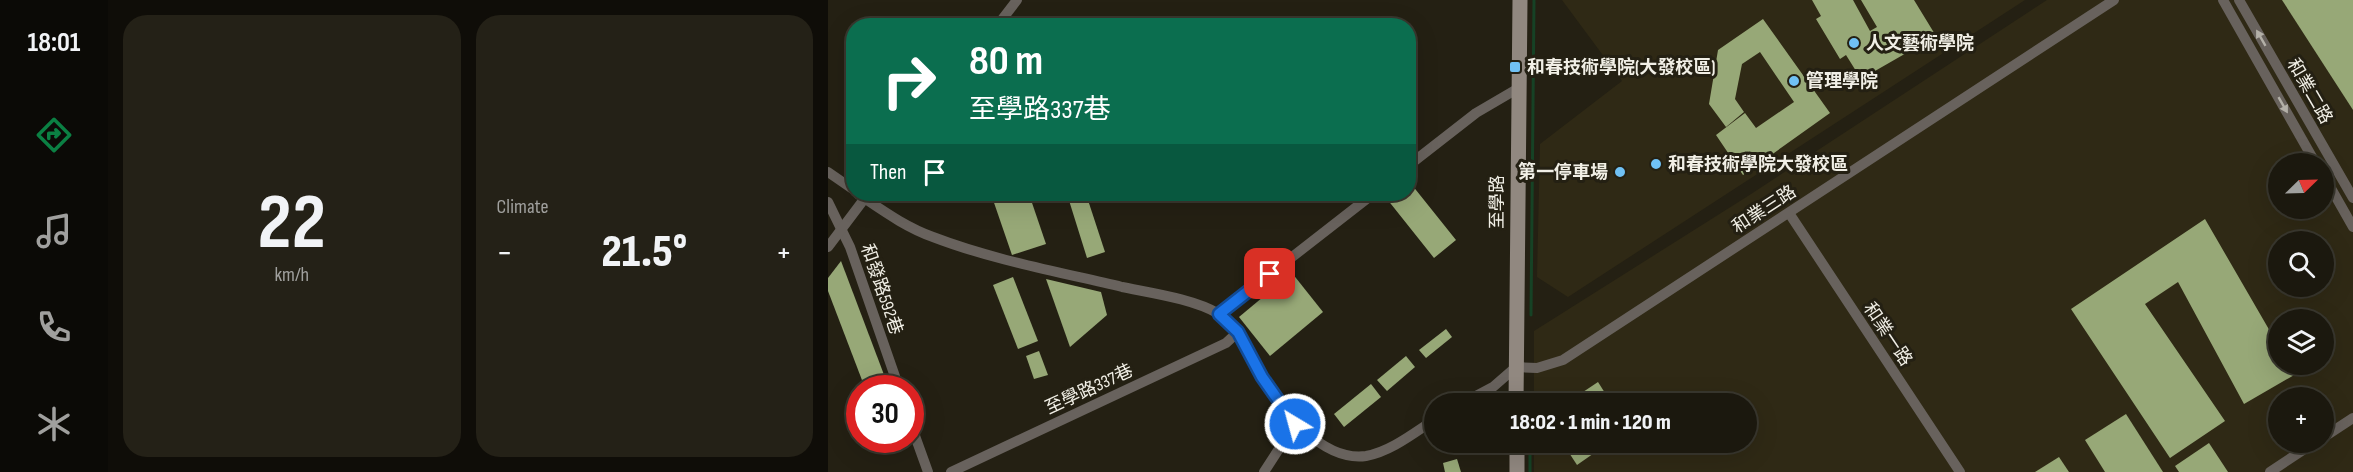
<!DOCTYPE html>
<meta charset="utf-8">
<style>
body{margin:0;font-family:"Sofia Sans Condensed","Noto Sans TC",sans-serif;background:#242117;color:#f1f3f6;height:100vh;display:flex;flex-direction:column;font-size:22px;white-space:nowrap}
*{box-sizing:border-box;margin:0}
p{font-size:20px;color:#a0a09e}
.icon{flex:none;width:33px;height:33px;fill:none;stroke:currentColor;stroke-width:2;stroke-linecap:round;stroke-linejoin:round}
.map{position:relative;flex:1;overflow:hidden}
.drawer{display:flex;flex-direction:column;gap:15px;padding:15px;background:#0f0d08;width:720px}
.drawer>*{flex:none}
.banner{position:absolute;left:18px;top:18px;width:570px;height:183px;border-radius:24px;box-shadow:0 6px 24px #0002,0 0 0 2px #39372e;background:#0b6e4f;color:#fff;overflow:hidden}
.needle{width:39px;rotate:67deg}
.buttons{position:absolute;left:1440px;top:153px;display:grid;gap:12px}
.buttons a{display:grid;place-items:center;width:66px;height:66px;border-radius:50%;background:#1b180e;box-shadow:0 6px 24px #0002,0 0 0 2px #39372e;font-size:30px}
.speed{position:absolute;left:18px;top:375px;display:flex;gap:12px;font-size:30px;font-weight:700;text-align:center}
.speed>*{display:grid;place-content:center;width:78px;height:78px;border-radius:50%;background:#1b180e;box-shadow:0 6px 24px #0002,0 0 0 2px #39372e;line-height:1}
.speed .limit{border:9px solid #d22;background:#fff;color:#111}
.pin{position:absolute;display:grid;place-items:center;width:51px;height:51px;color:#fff;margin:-26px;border-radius:12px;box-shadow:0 3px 9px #0006}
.me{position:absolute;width:66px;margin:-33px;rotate:323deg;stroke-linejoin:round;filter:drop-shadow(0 0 4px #0008)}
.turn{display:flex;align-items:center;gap:21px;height:126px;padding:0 24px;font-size:27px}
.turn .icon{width:78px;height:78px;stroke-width:2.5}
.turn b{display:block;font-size:42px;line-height:51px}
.then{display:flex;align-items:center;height:57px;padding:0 24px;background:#0003;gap:12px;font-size:22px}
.big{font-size:45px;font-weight:800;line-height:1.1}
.drawer .card{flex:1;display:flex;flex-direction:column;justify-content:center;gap:9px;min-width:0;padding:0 21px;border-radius:24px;background:#242117}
.drawer .dial{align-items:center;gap:0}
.dial b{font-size:78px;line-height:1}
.heat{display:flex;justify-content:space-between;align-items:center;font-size:33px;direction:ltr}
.drawer .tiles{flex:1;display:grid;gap:15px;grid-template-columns:repeat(2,1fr)}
.trip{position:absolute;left:596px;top:393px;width:333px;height:60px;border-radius:30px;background:#1b180e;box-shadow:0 6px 24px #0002,0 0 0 2px #39372e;font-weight:800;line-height:60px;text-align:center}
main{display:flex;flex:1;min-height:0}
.tab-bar{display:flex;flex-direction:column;width:108px;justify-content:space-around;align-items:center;background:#0b0a06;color:#a0a09e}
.tab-bar .icon{width:42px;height:42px}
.tab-bar .current{color:#0b8043}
.tab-bar b{font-size:27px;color:#f1f3f6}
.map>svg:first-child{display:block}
.built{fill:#2f2915;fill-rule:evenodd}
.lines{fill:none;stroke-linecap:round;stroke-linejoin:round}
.stream{stroke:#164225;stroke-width:3}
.building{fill:#97a877}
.street{stroke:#68625d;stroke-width:10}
.secondary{stroke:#918880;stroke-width:15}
.oneway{fill:#b3b0a8}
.route-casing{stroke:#114b97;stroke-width:15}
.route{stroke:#1a73e8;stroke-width:10}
.poi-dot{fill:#70c1f4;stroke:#242013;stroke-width:2}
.labels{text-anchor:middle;stroke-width:6;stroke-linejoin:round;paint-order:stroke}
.poi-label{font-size:18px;font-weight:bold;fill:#f1efe6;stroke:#242013;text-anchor:start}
.street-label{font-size:18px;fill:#f1efe6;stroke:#242013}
</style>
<main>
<nav class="tab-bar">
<b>18:01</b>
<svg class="icon current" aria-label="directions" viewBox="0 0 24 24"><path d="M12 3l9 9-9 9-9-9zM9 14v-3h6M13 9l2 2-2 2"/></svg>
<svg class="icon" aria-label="music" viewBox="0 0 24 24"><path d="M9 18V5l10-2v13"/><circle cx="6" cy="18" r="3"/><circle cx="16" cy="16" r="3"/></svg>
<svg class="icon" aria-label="phone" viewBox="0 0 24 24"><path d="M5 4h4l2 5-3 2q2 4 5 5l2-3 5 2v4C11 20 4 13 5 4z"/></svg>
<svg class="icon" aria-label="climate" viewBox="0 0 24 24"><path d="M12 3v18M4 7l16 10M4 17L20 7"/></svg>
</nav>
<section class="drawer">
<div class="tiles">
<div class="card dial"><b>22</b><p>km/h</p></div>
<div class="card"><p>Climate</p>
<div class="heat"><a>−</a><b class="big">21.5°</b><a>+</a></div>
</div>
</div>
</section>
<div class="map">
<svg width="1525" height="472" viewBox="0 0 1525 472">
<rect width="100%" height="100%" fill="#242013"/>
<g class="built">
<polygon points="734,0 1197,0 740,297 709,277 712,144 794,81"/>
<path d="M 1219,0 L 1525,0 L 1525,472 L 706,472 L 706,443 L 918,442 L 918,404 L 706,403 L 706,331 L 920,196 ZM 1450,164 L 1496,164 L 1496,208 L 1450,208 ZM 1450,242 L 1496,242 L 1496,286 L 1450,286 ZM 1450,320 L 1496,320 L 1496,364 L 1450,364 ZM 1450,398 L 1496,398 L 1496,442 L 1450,442 Z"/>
</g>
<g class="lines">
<g class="stream">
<polyline points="703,315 706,0"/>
<polyline points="701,403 701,404"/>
<polyline points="702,442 702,472"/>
</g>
</g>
<g class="building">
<polygon points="984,0 1025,0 1042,31 1049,27 1033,0 1086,0 1108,36 1033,79 1018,55 1012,59 988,19 993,16"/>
<polygon points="1454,0 1525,0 1525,110"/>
<polygon points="935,19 1002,113 915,175 888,135 917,113 928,128 966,102 932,52 914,64 907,99 916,112 898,127 881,104 890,50"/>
<polygon points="580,180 628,240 606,258 559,199 565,194 580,194"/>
<polygon points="163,194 201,194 218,244 184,255"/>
<polygon points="239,194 258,194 277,252 259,258"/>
<polygon points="1377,219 1450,345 1450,364 1462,364 1468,374 1416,404 1350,282 1317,304 1397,421 1342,458 1243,309"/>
<polygon points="13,261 61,388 37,388 0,291 0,278"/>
<polygon points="464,273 495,312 442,356 411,317"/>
<polygon points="185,277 210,341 190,349 165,285"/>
<polygon points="218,279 273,292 279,315 242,347"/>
<polygon points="618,329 624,337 598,358 591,350"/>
<polygon points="211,351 220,375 206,379 198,356"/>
<polygon points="578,356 587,367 559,391 549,380"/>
<polygon points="770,382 784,404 737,404"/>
<polygon points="543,384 553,397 516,427 506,414"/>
<polygon points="1298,414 1335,472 1277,472 1257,440"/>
<polygon points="734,442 782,442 749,465"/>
<polygon points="1381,443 1400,472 1351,472 1347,466"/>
<polygon points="1231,457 1241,472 1207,472"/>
<polygon points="629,459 633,472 617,472 615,463"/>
</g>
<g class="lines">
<g class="street">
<polyline points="1395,0 1488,164"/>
<polyline points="1411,0 1525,198"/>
<polyline points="169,26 189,0"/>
<polyline points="580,166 648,113 689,89"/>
<polyline points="0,172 26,190"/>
<polyline points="1496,176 1525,227"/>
<path d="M 30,194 C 54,210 77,227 105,237 C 165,260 231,272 294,287 C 323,293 366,299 391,314 C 414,328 421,355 434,377 C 452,410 495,462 538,456 C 562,452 586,433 606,420"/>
<polyline points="0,202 22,247 71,388"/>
<polyline points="961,213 1132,472"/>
<polyline points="0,247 40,194"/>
<polyline points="391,314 545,194"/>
<polyline points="633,404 665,387 688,367 709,368 735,360 1286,0"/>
<polyline points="82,422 100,472"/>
<polyline points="1496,437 1525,418"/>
<polyline points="123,472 398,343 410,332"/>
<polyline points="436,472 467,424"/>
<polyline points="1442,472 1487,442"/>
</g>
<g class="secondary">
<polyline points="688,404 692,0"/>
<polyline points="689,442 689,472"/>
</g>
</g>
<defs><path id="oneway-solid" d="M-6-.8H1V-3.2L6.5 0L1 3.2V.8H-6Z" transform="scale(1.5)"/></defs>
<g class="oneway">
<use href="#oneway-solid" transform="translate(1433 38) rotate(-120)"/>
<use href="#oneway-solid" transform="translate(1455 105) rotate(60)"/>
</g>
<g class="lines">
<defs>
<polyline id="route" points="442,274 391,314 410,332 434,377 467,424"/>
</defs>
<use href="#route" class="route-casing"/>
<use href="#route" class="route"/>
</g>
<g class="poi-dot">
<circle cx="1026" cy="43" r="6"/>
<rect x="681" y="61" width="12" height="12" rx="3"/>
<circle cx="966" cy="81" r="6"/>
<circle cx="828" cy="164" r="6"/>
<circle cx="792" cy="172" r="6"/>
</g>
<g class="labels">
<g class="poi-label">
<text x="1038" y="49">人文藝術學院</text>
<text x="699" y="73">和春技術學院(大發校區)</text>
<text x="978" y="87">管理學院</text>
<text x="840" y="170">和春技術學院大發校區</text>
<text x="780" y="178" text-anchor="end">第一停車場</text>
</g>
<g class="street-label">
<text transform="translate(1482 91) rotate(60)" y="6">和業二路</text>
<text transform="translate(669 202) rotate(-90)" y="6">至學路</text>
<text transform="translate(936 209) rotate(-33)" y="6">和業三路</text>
<text transform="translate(54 289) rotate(71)" y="6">和發路592巷</text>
<text transform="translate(1060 334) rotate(56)" y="6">和業一路</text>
<text transform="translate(261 389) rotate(-25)" y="6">至學路337巷</text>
</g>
</g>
</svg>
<div class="buttons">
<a><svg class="needle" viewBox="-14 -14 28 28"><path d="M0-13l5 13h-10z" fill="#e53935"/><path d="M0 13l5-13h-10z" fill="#a0a09e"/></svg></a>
<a><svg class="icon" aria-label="search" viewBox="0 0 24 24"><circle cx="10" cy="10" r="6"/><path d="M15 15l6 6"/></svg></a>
<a><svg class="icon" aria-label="layers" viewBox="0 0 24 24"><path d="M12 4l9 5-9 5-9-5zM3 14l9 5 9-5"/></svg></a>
<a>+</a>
</div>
<div class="speed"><div class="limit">30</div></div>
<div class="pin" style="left:442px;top:274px;background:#d93025"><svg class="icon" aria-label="arrive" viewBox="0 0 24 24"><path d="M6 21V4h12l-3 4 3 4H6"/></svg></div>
<svg class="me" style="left:467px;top:424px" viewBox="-20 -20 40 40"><circle r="17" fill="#1a73e8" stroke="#fff" stroke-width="3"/><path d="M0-11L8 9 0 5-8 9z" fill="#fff"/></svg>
<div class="trip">18:02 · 1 min · 120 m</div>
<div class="banner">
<div class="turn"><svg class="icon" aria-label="right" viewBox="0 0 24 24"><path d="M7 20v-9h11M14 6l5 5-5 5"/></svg><div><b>80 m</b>至學路337巷</div></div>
<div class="then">Then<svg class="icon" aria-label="arrive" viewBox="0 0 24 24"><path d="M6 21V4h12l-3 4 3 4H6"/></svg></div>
</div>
</div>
</main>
